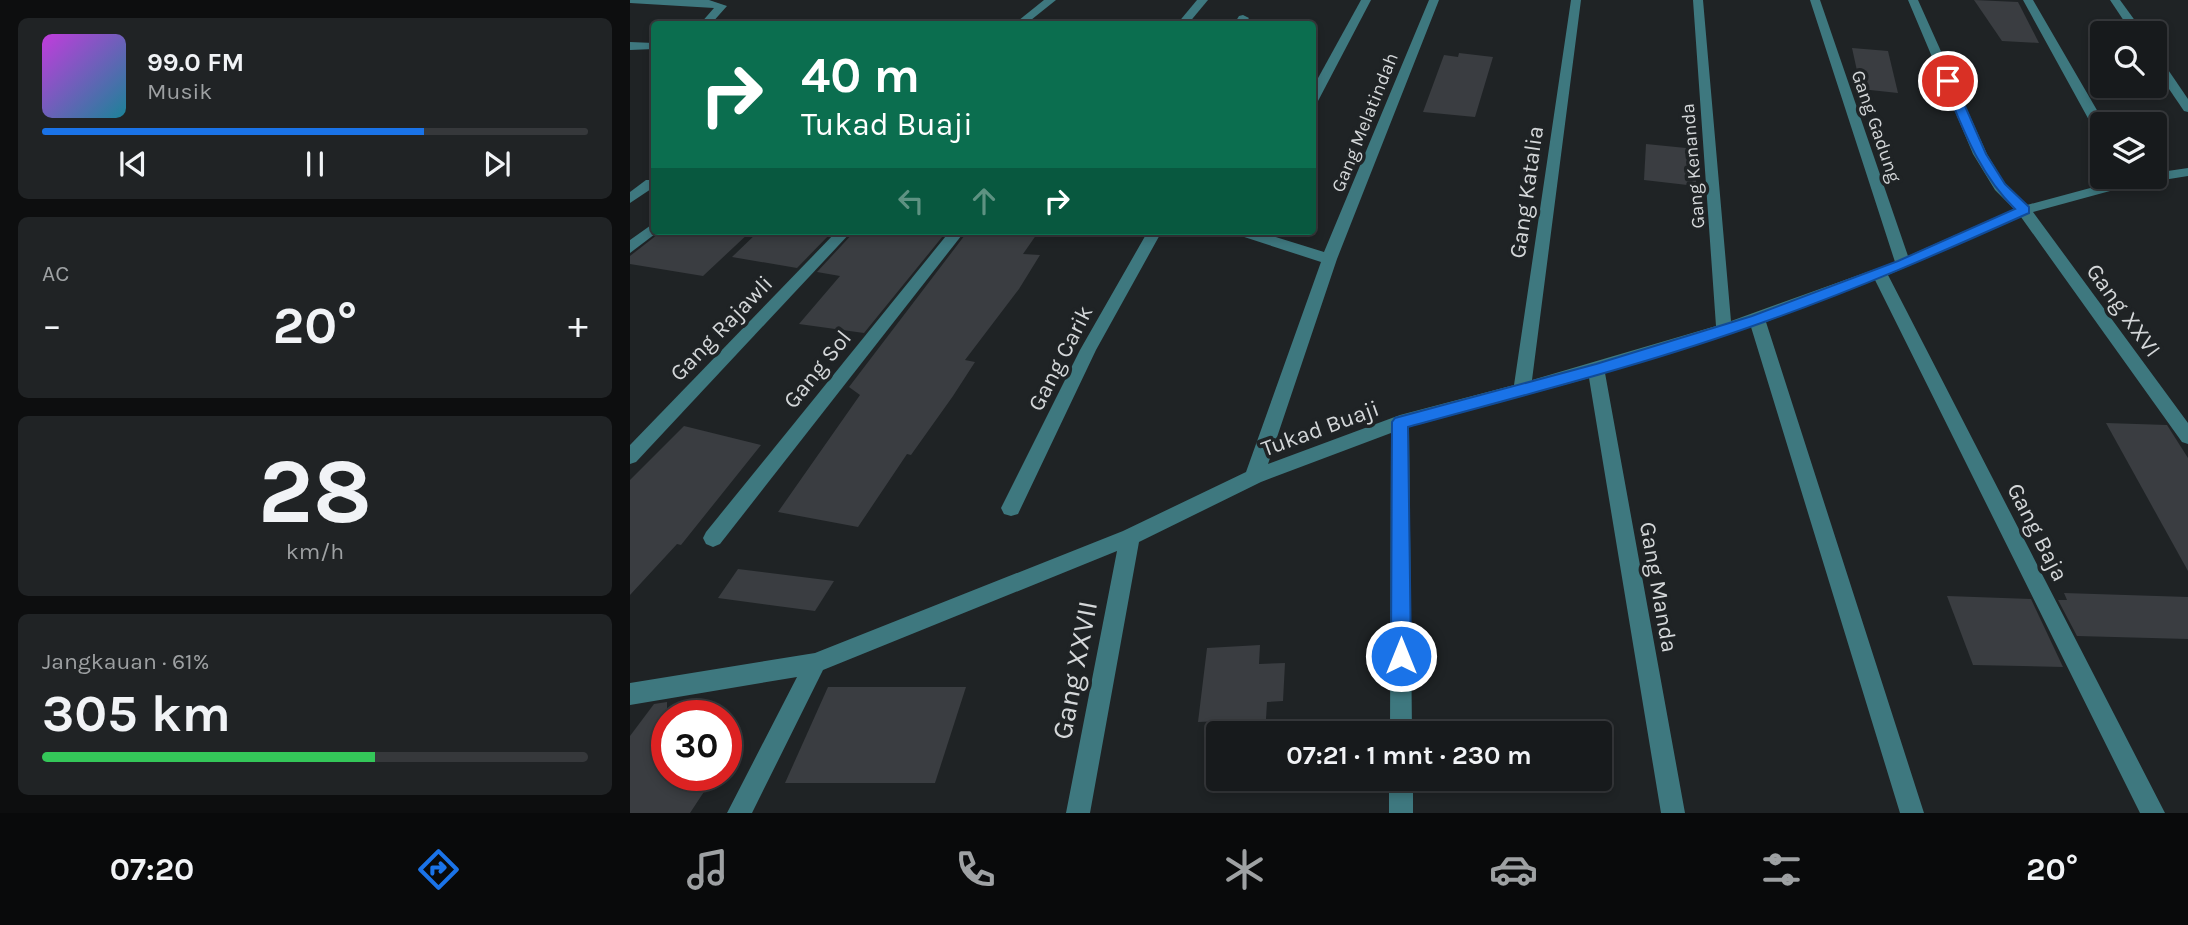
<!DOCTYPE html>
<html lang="id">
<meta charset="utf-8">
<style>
body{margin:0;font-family:Karla,sans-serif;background:#202325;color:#f1f3f6;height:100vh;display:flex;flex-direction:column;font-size:26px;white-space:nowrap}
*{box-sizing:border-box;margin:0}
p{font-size:23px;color:#9ea1a3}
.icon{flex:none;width:38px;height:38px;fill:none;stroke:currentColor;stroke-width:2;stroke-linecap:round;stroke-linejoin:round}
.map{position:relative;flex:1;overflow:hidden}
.panel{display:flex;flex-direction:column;gap:18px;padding:18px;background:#0d0e0f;width:630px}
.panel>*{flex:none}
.hud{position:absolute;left:21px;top:21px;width:665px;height:214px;border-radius:7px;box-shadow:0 4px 10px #0003,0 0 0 2px #36383b;background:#0b6e4f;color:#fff;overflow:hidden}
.controls{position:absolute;left:1460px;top:21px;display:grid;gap:14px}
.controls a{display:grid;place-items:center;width:77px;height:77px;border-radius:7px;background:#171a1c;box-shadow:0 4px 10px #0003,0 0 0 2px #36383b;font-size:35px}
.speed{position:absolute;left:21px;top:700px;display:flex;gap:14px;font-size:35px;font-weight:700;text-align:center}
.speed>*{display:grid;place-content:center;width:91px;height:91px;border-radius:50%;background:#171a1c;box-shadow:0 4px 10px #0003,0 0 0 2px #36383b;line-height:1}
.speed .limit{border:10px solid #d22;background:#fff;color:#111}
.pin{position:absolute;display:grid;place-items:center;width:60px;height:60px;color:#fff;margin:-30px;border:4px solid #fff;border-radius:50%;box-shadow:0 2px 7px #0007}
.me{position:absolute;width:77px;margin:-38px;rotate:0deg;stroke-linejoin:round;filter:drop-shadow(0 0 5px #0008)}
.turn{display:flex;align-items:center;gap:24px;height:147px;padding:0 35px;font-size:32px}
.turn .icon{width:91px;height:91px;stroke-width:2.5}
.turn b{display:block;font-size:49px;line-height:60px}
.lanes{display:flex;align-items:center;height:66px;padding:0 35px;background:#0003;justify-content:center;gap:35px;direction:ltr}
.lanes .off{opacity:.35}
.big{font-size:52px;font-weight:700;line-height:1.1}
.panel .widget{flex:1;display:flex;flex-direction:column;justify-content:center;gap:10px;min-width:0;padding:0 24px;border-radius:10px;background:#202325}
.panel .dial{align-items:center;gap:0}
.dial b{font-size:91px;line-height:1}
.song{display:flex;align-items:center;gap:21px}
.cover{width:84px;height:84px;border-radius:10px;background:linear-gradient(135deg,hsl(290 70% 55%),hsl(190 70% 35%))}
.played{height:7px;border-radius:4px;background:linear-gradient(90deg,#1a73e8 70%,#36383b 70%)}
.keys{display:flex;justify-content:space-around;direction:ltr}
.heat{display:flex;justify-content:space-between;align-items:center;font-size:38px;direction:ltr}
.charge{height:10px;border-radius:5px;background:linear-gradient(90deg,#34c759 61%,#36383b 0)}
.trip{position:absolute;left:576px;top:721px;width:406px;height:70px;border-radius:7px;background:#171a1c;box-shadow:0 4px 10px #0003,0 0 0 2px #36383b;font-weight:700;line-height:70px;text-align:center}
.tab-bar{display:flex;height:112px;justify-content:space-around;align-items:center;background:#090a0b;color:#9ea1a3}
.tab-bar .icon{width:49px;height:49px}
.tab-bar .active{color:#1a73e8}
.tab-bar b{font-size:32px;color:#f1f3f6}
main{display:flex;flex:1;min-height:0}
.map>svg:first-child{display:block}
.building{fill:#3a3d41}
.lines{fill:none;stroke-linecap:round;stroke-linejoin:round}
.minor{fill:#3e787f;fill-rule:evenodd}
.route{fill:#1a73e8;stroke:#114b97;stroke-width:2}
.labels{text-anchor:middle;stroke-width:7;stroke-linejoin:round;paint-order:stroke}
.far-street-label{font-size:19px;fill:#d4d7d9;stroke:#1f2325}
.street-label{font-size:23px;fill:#d4d7d9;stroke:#1f2325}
.near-street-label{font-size:28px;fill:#d4d7d9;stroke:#1f2325}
</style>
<main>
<section class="panel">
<div class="widget">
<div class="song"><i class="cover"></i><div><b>99.0 FM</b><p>Musik</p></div></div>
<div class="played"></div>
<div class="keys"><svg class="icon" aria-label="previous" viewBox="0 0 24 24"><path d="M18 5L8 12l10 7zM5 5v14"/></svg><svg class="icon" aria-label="pause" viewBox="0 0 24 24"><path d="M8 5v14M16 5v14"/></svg><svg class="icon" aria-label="next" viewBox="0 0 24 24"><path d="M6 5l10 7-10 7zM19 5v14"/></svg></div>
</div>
<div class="widget"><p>AC</p>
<div class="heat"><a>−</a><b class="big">20°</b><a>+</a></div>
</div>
<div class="widget dial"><b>28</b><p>km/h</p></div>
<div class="widget"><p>Jangkauan · 61%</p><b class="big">305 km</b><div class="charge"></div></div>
</section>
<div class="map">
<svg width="1558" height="813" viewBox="0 0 1558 813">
<rect width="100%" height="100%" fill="#1f2325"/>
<g class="building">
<polygon points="1344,0 1388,2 1409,43 1372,41"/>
<polygon points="1222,48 1258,51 1268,93 1231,89"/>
<polygon points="829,53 863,57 845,117 793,112 814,55 828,57"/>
<polygon points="1016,144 1066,149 1066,186 1014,180"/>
<polygon points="32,231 121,231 73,276 0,264 0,256"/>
<polygon points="129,231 203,231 167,268 102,257"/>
<polygon points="225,231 317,231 234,333 169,324 210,276 187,272"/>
<polygon points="338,231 409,231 393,254 410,255 389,289 335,360 345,362 323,396 281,455 277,454 228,527 148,512 230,395 219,387"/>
<polygon points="1476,423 1537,425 1558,458 1558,571"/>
<polygon points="54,426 131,445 51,545 47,544 0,595 0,480"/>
<polygon points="108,569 204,581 185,611 88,598"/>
<polygon points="1434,593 1558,597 1558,639 1447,636 1428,600 1437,600"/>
<polygon points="1317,596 1401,599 1433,667 1343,665"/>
<polygon points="630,645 629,664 655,663 653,701 637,702 636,719 568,722 577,648"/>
<polygon points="198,687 336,687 305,783 155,783"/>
<polygon points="37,702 37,775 85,775 60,813 0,813 0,736 24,704"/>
</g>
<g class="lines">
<g class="minor">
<polygon points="0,0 79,0 97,6 81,24 70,24 84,8 0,3"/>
<polygon points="414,0 426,0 396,24 384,24"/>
<polygon points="567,0 578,0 558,24 547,24"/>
<polygon points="731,0 741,0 688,101 682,105 682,89"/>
<polygon points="799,0 809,0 707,259 638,464 770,415 884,385 941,0 951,0 902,380 1086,326 1063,0 1073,0 1101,321 1265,262 1180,0 1190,0 1278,256 1384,209 1365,190 1343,154 1278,0 1288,0 1357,154 1375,184 1397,205 1501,177 1524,177 1524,173 1558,168 1558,176 1502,185 1403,212 1558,423 1558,444 1552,442 1391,217 1258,275 1535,813 1510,813 1245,280 1136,322 1294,813 1270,813 1121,327 975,373 1055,813 1031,813 959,378 779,427 782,733 760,733 761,433 631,482 509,542 460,813 436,813 487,551 193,670 122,813 97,813 167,677 0,705 0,683 185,653 493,531 616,472 691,262 605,234 603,231 626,231 694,252"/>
<polygon points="1393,0 1403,0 1475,124 1472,124 1472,135 1465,131"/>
<polygon points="1480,0 1490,0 1514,33 1502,33"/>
<polygon points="613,15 619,18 614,24 604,24 609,16"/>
<polygon points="0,42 24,43 24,49 0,50"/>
<polygon points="1524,55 1528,55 1558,99 1558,112 1554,111 1524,67"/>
<polygon points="16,180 24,180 24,187 0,203 0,192"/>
<polygon points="24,223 24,231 29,231 0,253 0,240"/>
<polygon points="207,231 222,231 6,462 0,464 0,445"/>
<polygon points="320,231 335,231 90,544 83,547 76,544 73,538 76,532"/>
<polygon points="518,231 532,231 466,350 388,514 381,516 374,514 371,508 450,350"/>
<rect x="759" y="779" width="24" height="34"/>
</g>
</g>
<path class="route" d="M 1315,79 L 1324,81 L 1356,154 L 1375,184 L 1399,207 L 1399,213 C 1312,252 1225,290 1134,322 C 1018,364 898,394 778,427 L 781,656 L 778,662 L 771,665 L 764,662 L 761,656 L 762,422 L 765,418 L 966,364 L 1122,316 L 1268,261 L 1385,209 C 1348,173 1333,128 1313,81 Z"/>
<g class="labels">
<g class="far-street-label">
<text transform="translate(734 122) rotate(-68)" y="7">Gang Melatindah</text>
<text transform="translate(1247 126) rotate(71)" y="7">Gang Gadung</text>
<text transform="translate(1062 166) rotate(-95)" y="7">Gang Kenanda</text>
</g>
<g class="street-label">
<text transform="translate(896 192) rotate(-82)" y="8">Gang Katalia</text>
<text transform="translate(1494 310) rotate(54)" y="8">Gang XXVI</text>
<text transform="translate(91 328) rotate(-46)" y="8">Gang Rajawli</text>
<text transform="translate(430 358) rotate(-63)" y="8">Gang Carik</text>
<text transform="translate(187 369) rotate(-51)" y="8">Gang Sol</text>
<text transform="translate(690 428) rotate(-20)" y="8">Tukad Buaji</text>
<text transform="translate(1408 532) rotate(63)" y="8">Gang Baja</text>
<text transform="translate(1029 587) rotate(80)" y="8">Gang Manda</text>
</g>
<g class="near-street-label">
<text transform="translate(444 670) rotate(-79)" y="10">Gang XXVII</text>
</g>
</g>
</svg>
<div class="controls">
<a><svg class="icon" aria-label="search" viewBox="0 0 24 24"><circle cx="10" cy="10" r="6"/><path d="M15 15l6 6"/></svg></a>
<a><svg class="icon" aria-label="layers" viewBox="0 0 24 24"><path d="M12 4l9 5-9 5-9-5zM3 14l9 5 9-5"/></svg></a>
</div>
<div class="speed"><div class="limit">30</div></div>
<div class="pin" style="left:1318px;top:81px;background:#d93025"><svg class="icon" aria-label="arrive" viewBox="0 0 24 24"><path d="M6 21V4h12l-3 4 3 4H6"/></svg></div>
<svg class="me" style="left:771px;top:656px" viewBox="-20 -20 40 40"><circle r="17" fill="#1a73e8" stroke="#fff" stroke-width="3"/><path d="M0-11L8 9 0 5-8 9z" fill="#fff"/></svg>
<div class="trip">07:21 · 1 mnt · 230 m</div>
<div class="hud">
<div class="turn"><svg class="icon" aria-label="right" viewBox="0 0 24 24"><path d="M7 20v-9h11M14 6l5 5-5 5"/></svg><div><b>40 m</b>Tukad Buaji</div></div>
<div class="lanes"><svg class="icon off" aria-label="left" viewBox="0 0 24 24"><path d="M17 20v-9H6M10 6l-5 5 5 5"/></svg><svg class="icon off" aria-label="ahead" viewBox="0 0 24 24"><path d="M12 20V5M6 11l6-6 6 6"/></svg><svg class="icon" aria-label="right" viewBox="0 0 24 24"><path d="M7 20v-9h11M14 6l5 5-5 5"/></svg></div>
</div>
</div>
</main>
<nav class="tab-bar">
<b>07:20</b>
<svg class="icon active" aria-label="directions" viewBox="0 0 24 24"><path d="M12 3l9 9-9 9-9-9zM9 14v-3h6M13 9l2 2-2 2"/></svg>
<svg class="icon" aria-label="music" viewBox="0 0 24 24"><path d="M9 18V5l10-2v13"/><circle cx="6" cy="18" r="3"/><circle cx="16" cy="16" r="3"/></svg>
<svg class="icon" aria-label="phone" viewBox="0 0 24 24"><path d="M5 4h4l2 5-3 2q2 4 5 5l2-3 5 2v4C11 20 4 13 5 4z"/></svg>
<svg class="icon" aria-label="climate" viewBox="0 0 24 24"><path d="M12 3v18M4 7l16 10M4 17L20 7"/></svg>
<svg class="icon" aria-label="car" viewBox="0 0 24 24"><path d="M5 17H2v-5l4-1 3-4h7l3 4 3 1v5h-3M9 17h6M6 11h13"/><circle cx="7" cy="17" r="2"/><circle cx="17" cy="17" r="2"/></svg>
<svg class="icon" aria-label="filters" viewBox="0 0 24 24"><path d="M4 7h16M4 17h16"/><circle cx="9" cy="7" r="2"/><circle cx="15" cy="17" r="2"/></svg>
<b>20°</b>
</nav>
